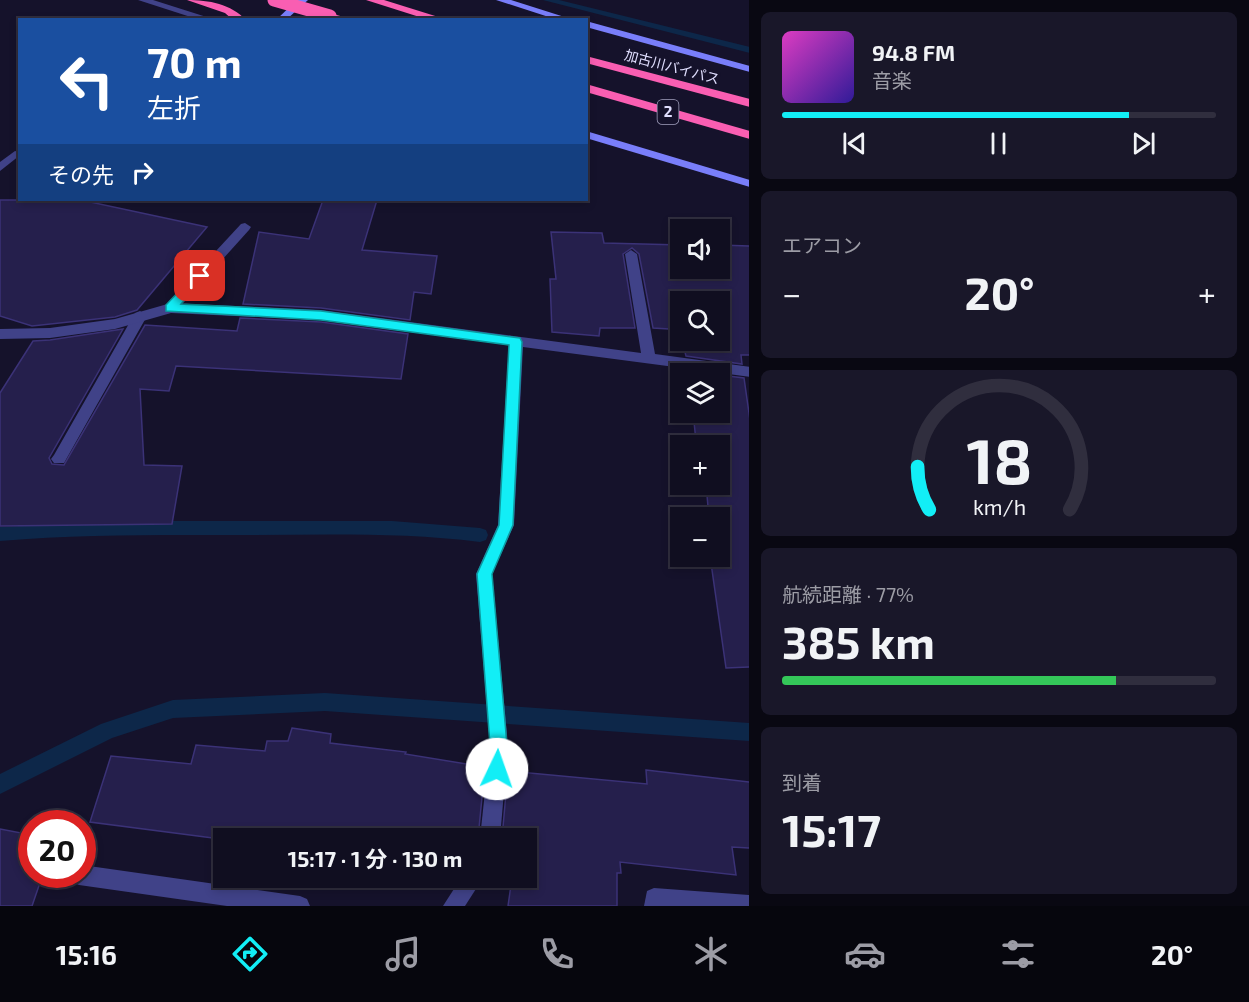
<!DOCTYPE html>
<html lang="ja">
<meta charset="utf-8">
<style>
body{margin:0;font-family:"Exo 2","Noto Sans JP",sans-serif;background:#191729;color:#f1f3f6;height:100vh;display:flex;flex-direction:column;font-size:22px;white-space:nowrap}
*{box-sizing:border-box;margin:0}
p{font-size:20px;color:#9c9ca5}
.icon{flex:none;width:33px;height:33px;fill:none;stroke:currentColor;stroke-width:2;stroke-linecap:round;stroke-linejoin:round}
.map{position:relative;flex:1;overflow:hidden}
.panel{display:flex;flex-direction:column;gap:12px;padding:12px;background:#090812;width:500px}
.panel>*{flex:none}
.hud{position:absolute;left:18px;top:18px;width:570px;height:183px;border-radius:0px;box-shadow:0 3px 9px #0003,0 0 0 2px #302e3e;background:#1a4fa0;color:#fff;overflow:hidden}
.tools{position:absolute;left:670px;top:219px;display:grid;gap:12px}
.tools a{display:grid;place-items:center;width:60px;height:60px;border-radius:0px;background:#100e20;box-shadow:0 3px 9px #0003,0 0 0 2px #302e3e;font-size:30px}
.speed{position:absolute;left:18px;top:810px;display:flex;gap:12px;font-size:30px;font-weight:700;text-align:center}
.speed>*{display:grid;place-content:center;width:78px;height:78px;border-radius:50%;background:#100e20;box-shadow:0 3px 9px #0003,0 0 0 2px #302e3e;line-height:1}
.speed .limit{border:9px solid #d22;background:#fff;color:#111}
.pin{position:absolute;display:grid;place-items:center;width:51px;height:51px;color:#fff;margin:-26px;border-radius:12px;box-shadow:0 3px 9px #0006}
.me{position:absolute;width:66px;margin:-33px;rotate:3deg;stroke-linejoin:round;filter:drop-shadow(0 0 4px #0008)}
.turn{display:flex;align-items:center;gap:21px;height:126px;padding:0 30px;font-size:27px}
.turn .icon{width:78px;height:78px;stroke-width:2.5}
.turn b{display:block;font-size:42px;line-height:51px}
.then{display:flex;align-items:center;height:57px;padding:0 30px;background:#0003;gap:12px;font-size:22px}
.big{font-size:45px;font-weight:700;line-height:1.1}
.panel .tile{flex:1;display:flex;flex-direction:column;justify-content:center;gap:9px;min-width:0;padding:0 21px;border-radius:9px;background:#191729}
.panel .dial{align-items:center;gap:0}
.dial svg{height:156px;overflow:visible;fill:none;stroke:#302e3e;stroke-width:7;stroke-linecap:round;text-anchor:middle}
.dial text{fill:#f1f3f6;stroke:none}
.song{display:flex;align-items:center;gap:18px}
.cover{width:72px;height:72px;border-radius:9px;background:linear-gradient(135deg,hsl(310 70% 55%),hsl(250 70% 35%))}
.played{height:6px;border-radius:3px;background:linear-gradient(90deg,#12eef6 80%,#302e3e 80%)}
.keys{display:flex;justify-content:space-around;direction:ltr}
.heat{display:flex;justify-content:space-between;align-items:center;font-size:33px;direction:ltr}
.charge{height:9px;border-radius:4px;background:linear-gradient(90deg,#34c759 77%,#302e3e 0)}
.trip{position:absolute;left:213px;top:828px;width:324px;height:60px;border-radius:0px;background:#100e20;box-shadow:0 3px 9px #0003,0 0 0 2px #302e3e;font-weight:700;line-height:60px;text-align:center}
.tabs{display:flex;height:96px;justify-content:space-around;align-items:center;background:#06060d;color:#9c9ca5}
.tabs .icon{width:42px;height:42px}
.tabs .selected{color:#12eef6}
.tabs b{font-size:27px;color:#f1f3f6}
main{display:flex;flex:1;min-height:0}
.map>svg:first-child{display:block}
.lines{fill:none;stroke-linecap:round;stroke-linejoin:round}
.stream{fill:#0d2749;fill-rule:evenodd}
.building{fill:#251f4c;stroke:#3b3277;stroke-width:1.5;fill-rule:evenodd}
.lane{fill:#404288;fill-rule:evenodd}
.street{fill:#404288;fill-rule:evenodd}
.secondary{fill:#797efa;fill-rule:evenodd}
.highway{fill:#f95eb2;fill-rule:evenodd}
.highway-bridge{stroke:#f95eb2;stroke-width:13}
.route{fill:#12eef6;stroke:#0c9ba0;stroke-width:1.5}
.labels{text-anchor:middle;stroke-width:6;stroke-linejoin:round;paint-order:stroke}
.far-street-label{font-size:14px;fill:#e0defe;stroke:#15122b}
.shield{fill:#15122b;stroke:#a3a1bf;stroke-width:1.5}
.shield-label{font-size:15px;font-weight:bold;fill:#e0defe}
</style>
<main>
<div class="map">
<svg width="750" height="906" viewBox="0 0 750 906">
<rect width="100%" height="100%" fill="#15122b"/>
<g class="lines">
<g class="stream">
<polygon points="543,0 559,0 750,47 750,53"/>
<path d="M 121,521 L 392,521 L 480,528 L 486,530 L 488,535 L 486,540 L 480,542 C 401,532 322,535 242,535 C 161,535 81,534 0,541 L 0,527 Z"/>
<polygon points="325,693 750,723 750,741 325,711 173,718 112,738 0,794 0,774 101,724 173,700"/>
</g>
</g>
<g class="building">
<polygon points="0,200 81,200 207,227 137,310 115,317 32,326 0,316"/>
<polygon points="323,200 377,200 362,250 437,256 431,294 414,292 410,320 321,308 243,304 259,232 309,239"/>
<path d="M 551,232 L 602,233 L 604,243 L 681,245 L 681,268 L 720,268 L 720,245 L 750,246 L 750,355 L 741,355 L 742,364 L 686,356 L 685,352 L 672,351 L 669,329 L 653,328 L 639,254 L 632,248 L 623,254 L 635,328 L 600,328 L 599,336 L 552,332 L 550,279 L 556,279 ZM 681,302 L 720,302 L 720,340 L 681,340 Z"/>
<polygon points="240,318 321,322 408,334 401,379 176,366 169,391 140,389 144,465 182,466 172,524 0,526 0,393 33,341 50,340 123,329 49,458 52,464 64,465 145,325 237,331"/>
<polygon points="720,375 744,378 750,420 750,667 726,668 710,556 720,556 720,518 709,518 706,484 720,484 720,446 701,446 701,441 696,441 693,412 720,412"/>
<polygon points="292,728 331,734 330,743 406,752 405,754 485,767 478,838 455,838 394,829 393,838 213,838 90,822 111,756 191,764 196,745 265,751 267,741 288,741"/>
<polygon points="646,770 750,782 750,848 732,847 736,875 620,862 621,873 617,873 617,906 508,906 512,878 526,878 526,838 502,838 508,771 647,784"/>
<polygon points="0,829 32,835 32,874 43,874 32,906 0,906"/>
</g>
<g class="lines">
<g class="lane">
<polygon points="245,223 251,227 249,230 176,311 166,311 164,308 166,305 241,224"/>
<polygon points="140,311 147,316 64,463 54,463 51,459 54,455 135,313"/>
<polygon points="499,736 506,739 508,745 500,838 480,838 490,745 492,739"/>
</g>
<g class="street">
<polygon points="138,0 153,0 216,20 200,20"/>
<polygon points="15,151 19,152 19,156 0,171 0,162"/>
<polygon points="631,250 637,254 655,354 750,367 750,377 523,347 514,525 492,574 508,745 506,751 499,754 492,751 490,745 476,574 498,525 509,345 321,320 171,313 115,329 50,338 0,339 0,329 50,328 115,319 171,303 321,310 641,353 625,254"/>
<polygon points="82,865 300,896 307,899 310,906 227,906 79,885 72,882 69,875 82,874"/>
<polygon points="461,878 483,878 465,906 443,906"/>
<polygon points="654,888 750,895 750,906 644,906 647,891"/>
</g>
<g class="secondary">
<polygon points="297,0 308,0 286,20 276,20"/>
<polygon points="496,0 511,0 574,20 558,20"/>
<polygon points="586,21 750,66 750,72 586,27"/>
<polygon points="586,131 750,180 750,187 586,138"/>
</g>
<g class="highway">
<path d="M 187,0 C 209,0 231,4 246,20 L 233,20 L 225,13 Z"/>
<polygon points="366,0 384,0 448,20 429,20"/>
<polygon points="330,13 347,18 348,20 326,18 324,16"/>
<polygon points="586,56 750,99 750,107 586,63"/>
<polygon points="586,84 750,131 750,139 586,92"/>
</g>
<polyline class="highway-bridge" points="274,0 330,16"/>
</g>
<polygon class="route" points="200,272 206,276 181,304 321,311 520,338 522,342 513,525 492,574 507,745 503,775 497,777 491,775 488,769 490,745 477,574 499,525 509,345 321,320 166,311 166,305 196,273"/>
<g class="labels">
<g class="far-street-label">
<text transform="translate(672 67) rotate(15)" y="5">加古川バイパス</text>
</g>
<rect class="shield" x="657.5" y="100" width="21" height="24" rx="4.5"/>
<g class="shield-label">
<text x="668" y="117">2</text>
</g>
</g>
</svg>
<div class="tools">
<a><svg class="icon" aria-label="sound" viewBox="0 0 24 24"><path d="M4 9h4l5-4v14l-5-4H4zM17 9q2 3 0 6"/></svg></a>
<a><svg class="icon" aria-label="search" viewBox="0 0 24 24"><circle cx="10" cy="10" r="6"/><path d="M15 15l6 6"/></svg></a>
<a><svg class="icon" aria-label="layers" viewBox="0 0 24 24"><path d="M12 4l9 5-9 5-9-5zM3 14l9 5 9-5"/></svg></a>
<a>+</a>
<a>−</a>
</div>
<div class="speed"><div class="limit">20</div></div>
<div class="pin" style="left:200px;top:276px;background:#d93025"><svg class="icon" aria-label="arrive" viewBox="0 0 24 24"><path d="M6 21V4h12l-3 4 3 4H6"/></svg></div>
<svg class="me" style="left:497px;top:769px" viewBox="-20 -20 40 40"><circle r="19" fill="#fff"/><path d="M0-13L10 11 0 6-10 11z" fill="#12eef6"/></svg>
<div class="trip">15:17 · 1 分 · 130 m</div>
<div class="hud">
<div class="turn"><svg class="icon" aria-label="left" viewBox="0 0 24 24"><path d="M17 20v-9H6M10 6l-5 5 5 5"/></svg><div><b>70 m</b>左折</div></div>
<div class="then">その先<svg class="icon" aria-label="right" viewBox="0 0 24 24"><path d="M7 20v-9h11M14 6l5 5-5 5"/></svg></div>
</div>
</div>
<section class="panel">
<div class="tile">
<div class="song"><i class="cover"></i><div><b>94.8 FM</b><p>音楽</p></div></div>
<div class="played"></div>
<div class="keys"><svg class="icon" aria-label="previous" viewBox="0 0 24 24"><path d="M18 5L8 12l10 7zM5 5v14"/></svg><svg class="icon" aria-label="pause" viewBox="0 0 24 24"><path d="M8 5v14M16 5v14"/></svg><svg class="icon" aria-label="next" viewBox="0 0 24 24"><path d="M6 5l10 7-10 7zM19 5v14"/></svg></div>
</div>
<div class="tile"><p>エアコン</p>
<div class="heat"><a>−</a><b class="big">20°</b><a>+</a></div>
</div>
<div class="tile dial"><svg viewBox="0 0 100 80">
<path d="M14 69A42 42 0 1 1 86 69"/>
<path d="M14 69A42 42 0 0 1 8 47" stroke="#12eef6"/>
<text x="50" y="56" font-size="32" font-weight="700">18</text>
<text x="50" y="72" font-size="11">km/h</text>
</svg></div>
<div class="tile"><p>航続距離 · 77%</p><b class="big">385 km</b><div class="charge"></div></div>
<div class="tile"><p>到着</p><b class="big">15:17</b></div>
</section>
</main>
<nav class="tabs">
<b>15:16</b>
<svg class="icon selected" aria-label="directions" viewBox="0 0 24 24"><path d="M12 3l9 9-9 9-9-9zM9 14v-3h6M13 9l2 2-2 2"/></svg>
<svg class="icon" aria-label="music" viewBox="0 0 24 24"><path d="M9 18V5l10-2v13"/><circle cx="6" cy="18" r="3"/><circle cx="16" cy="16" r="3"/></svg>
<svg class="icon" aria-label="phone" viewBox="0 0 24 24"><path d="M5 4h4l2 5-3 2q2 4 5 5l2-3 5 2v4C11 20 4 13 5 4z"/></svg>
<svg class="icon" aria-label="climate" viewBox="0 0 24 24"><path d="M12 3v18M4 7l16 10M4 17L20 7"/></svg>
<svg class="icon" aria-label="car" viewBox="0 0 24 24"><path d="M5 17H2v-5l4-1 3-4h7l3 4 3 1v5h-3M9 17h6M6 11h13"/><circle cx="7" cy="17" r="2"/><circle cx="17" cy="17" r="2"/></svg>
<svg class="icon" aria-label="filters" viewBox="0 0 24 24"><path d="M4 7h16M4 17h16"/><circle cx="9" cy="7" r="2"/><circle cx="15" cy="17" r="2"/></svg>
<b>20°</b>
</nav>
